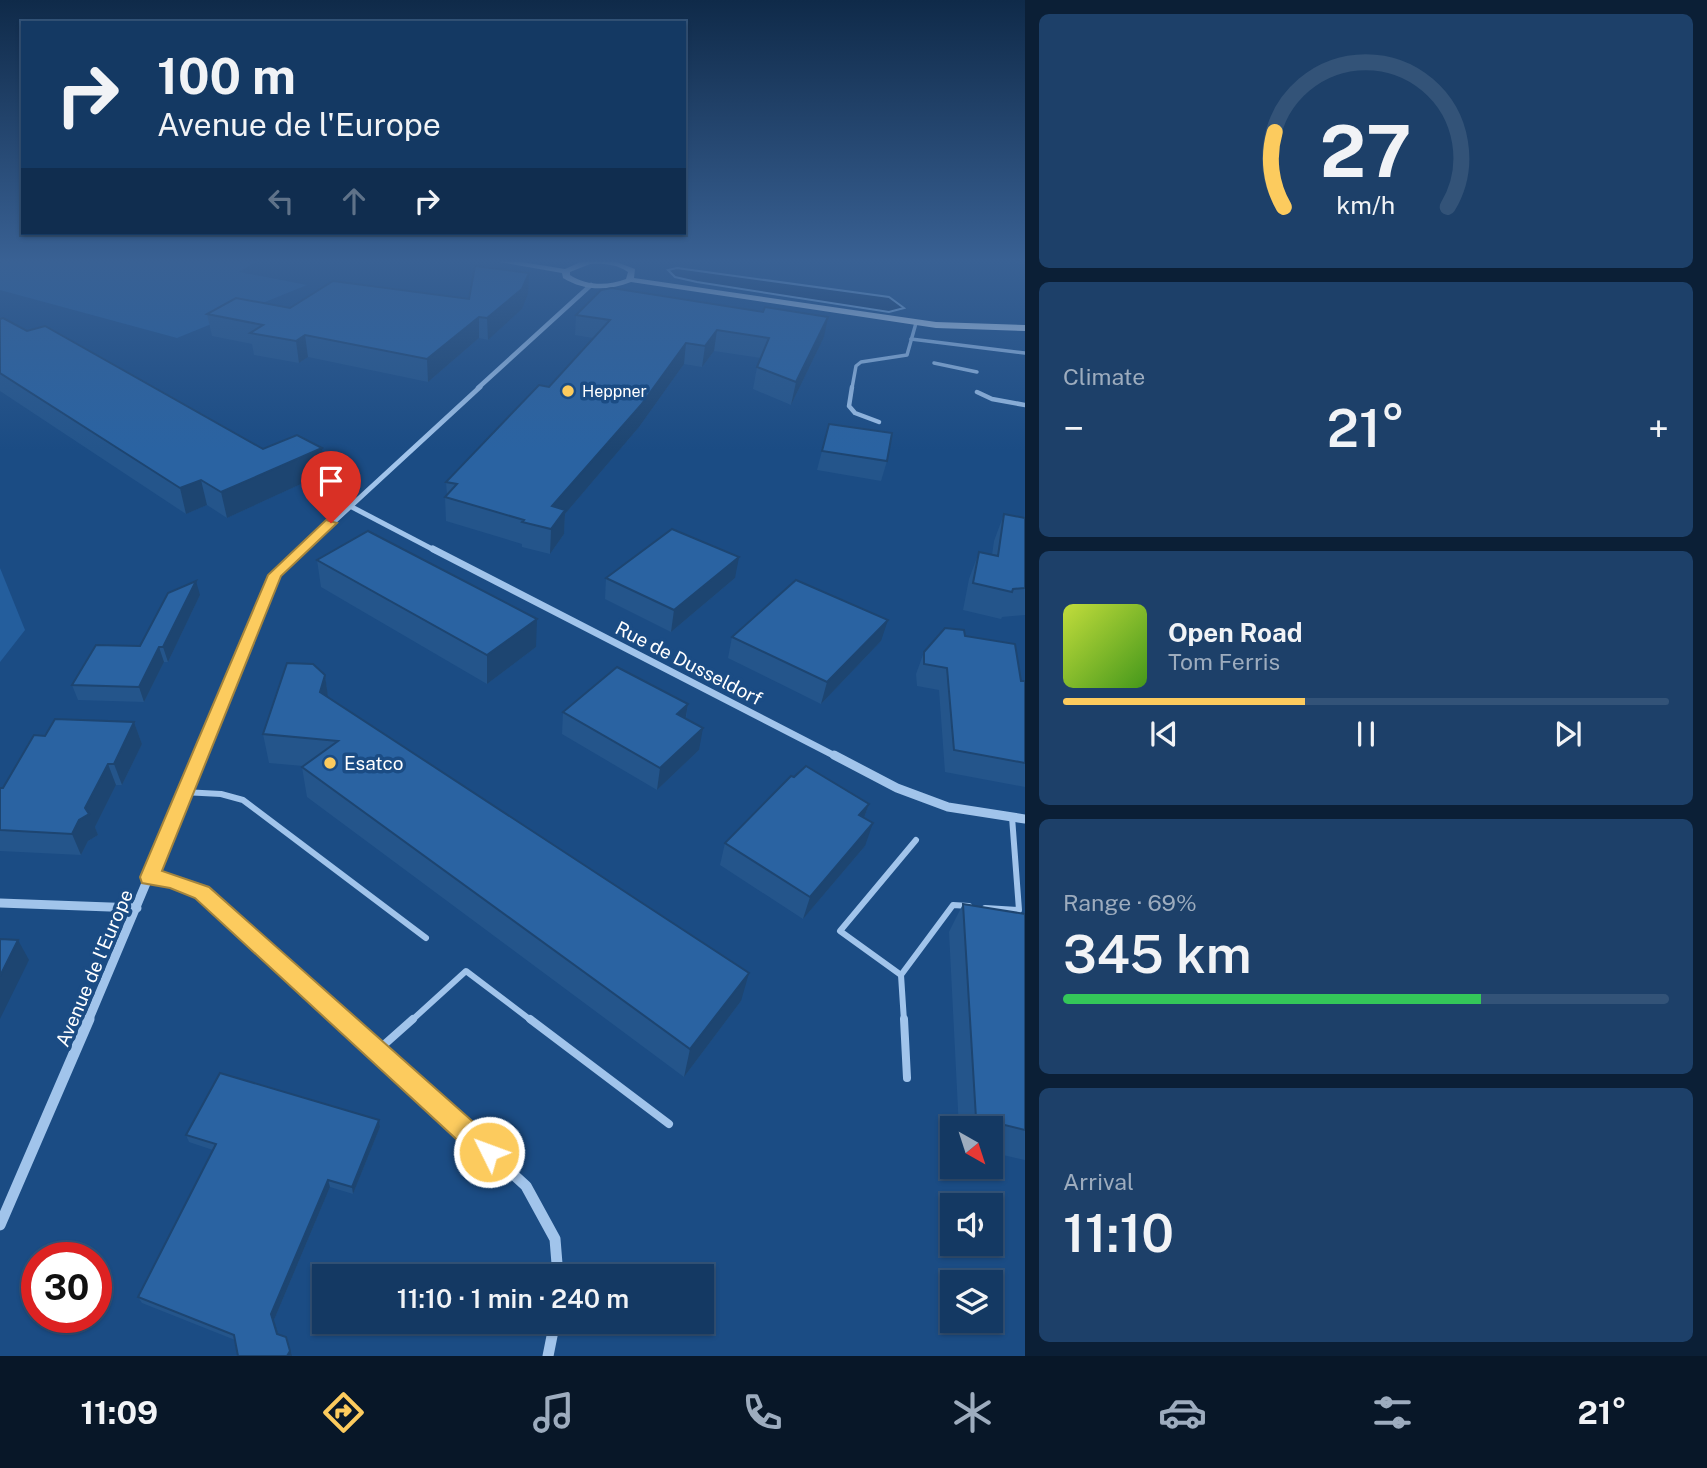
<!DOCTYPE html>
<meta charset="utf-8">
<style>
body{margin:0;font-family:"Public Sans",sans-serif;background:#1d4069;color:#f1f3f6;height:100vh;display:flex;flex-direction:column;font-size:26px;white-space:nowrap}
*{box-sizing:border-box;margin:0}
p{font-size:23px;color:#9dacbe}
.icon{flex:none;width:38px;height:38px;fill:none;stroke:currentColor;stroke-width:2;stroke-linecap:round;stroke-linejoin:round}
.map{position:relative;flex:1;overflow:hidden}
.drawer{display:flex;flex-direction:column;gap:14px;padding:14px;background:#0b1f36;width:682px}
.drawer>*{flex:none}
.hud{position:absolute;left:21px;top:21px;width:665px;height:214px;border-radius:0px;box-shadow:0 2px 5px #0004,0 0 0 2px #335378;background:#143963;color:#f1f3f6;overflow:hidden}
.needle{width:46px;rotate:141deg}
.controls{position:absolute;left:940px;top:1116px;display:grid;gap:14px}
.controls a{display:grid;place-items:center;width:63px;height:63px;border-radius:0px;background:#143963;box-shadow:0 2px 5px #0004,0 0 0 2px #335378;font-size:35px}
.speed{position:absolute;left:21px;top:1242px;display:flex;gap:14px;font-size:35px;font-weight:700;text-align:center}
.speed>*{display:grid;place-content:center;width:91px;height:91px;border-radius:50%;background:#143963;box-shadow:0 2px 5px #0004,0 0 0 2px #335378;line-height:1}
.speed .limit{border:10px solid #d22;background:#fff;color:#111}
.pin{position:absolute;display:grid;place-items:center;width:60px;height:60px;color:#fff;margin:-72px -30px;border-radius:50% 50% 50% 0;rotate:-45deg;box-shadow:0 0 7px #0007}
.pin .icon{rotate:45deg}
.me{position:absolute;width:77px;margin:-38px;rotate:312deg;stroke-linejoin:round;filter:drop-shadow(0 0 5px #0008)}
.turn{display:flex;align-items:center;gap:24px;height:147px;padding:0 21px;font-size:32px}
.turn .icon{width:91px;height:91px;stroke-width:2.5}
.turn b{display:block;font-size:49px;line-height:60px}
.lanes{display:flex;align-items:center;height:66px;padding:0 21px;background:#0003;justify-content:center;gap:35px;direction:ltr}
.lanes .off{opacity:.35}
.big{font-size:52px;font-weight:600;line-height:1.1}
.drawer .tile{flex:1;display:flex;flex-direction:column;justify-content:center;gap:10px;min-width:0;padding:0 24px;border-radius:10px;background:#1d4069}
.drawer .dial{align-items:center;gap:0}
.dial svg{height:182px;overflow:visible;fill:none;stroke:#335378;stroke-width:7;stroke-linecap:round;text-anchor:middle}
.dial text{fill:#f1f3f6;stroke:none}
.song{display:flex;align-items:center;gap:21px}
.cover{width:84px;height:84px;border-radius:10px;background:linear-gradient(135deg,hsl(70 70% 55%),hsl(100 70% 35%))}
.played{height:7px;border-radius:4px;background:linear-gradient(90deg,#fccb5e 40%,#335378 40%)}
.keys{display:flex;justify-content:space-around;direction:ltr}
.heat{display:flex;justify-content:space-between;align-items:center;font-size:38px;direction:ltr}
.charge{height:10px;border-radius:5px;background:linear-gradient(90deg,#34c759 69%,#335378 0)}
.trip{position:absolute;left:312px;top:1264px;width:402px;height:70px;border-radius:0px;background:#143963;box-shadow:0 2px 5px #0004,0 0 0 2px #335378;font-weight:600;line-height:70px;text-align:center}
.menu{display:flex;height:112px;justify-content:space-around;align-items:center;background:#081728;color:#9dacbe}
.menu .icon{width:49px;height:49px}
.menu .current{color:#fccb5e}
.menu b{font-size:32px;color:#f1f3f6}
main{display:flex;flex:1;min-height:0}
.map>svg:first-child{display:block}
.green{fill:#245e9d}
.water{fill:#123662;stroke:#94c0ed;stroke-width:2}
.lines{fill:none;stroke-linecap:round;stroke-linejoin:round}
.lane-far3{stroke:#a1c4eb;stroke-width:3.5}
.lane-far2{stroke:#a1c4eb;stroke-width:4.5}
.lane-far1{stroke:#a1c4eb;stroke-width:6}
.lane{stroke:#a1c4eb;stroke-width:8}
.street-far4{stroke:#a1c4eb;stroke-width:4.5}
.street-far3{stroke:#a1c4eb;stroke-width:5}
.street-far2{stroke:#a1c4eb;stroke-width:7}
.street-far1{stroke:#a1c4eb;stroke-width:9}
.street{stroke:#a1c4eb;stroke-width:11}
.secondary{fill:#cde1f8;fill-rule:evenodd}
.wall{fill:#24558b}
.shaded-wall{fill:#1d4571}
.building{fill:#2a63a2;stroke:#1d4571;stroke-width:2}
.route{fill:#fccb5e;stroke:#a4843d;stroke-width:2}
.poi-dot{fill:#fccb5e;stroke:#1b4c84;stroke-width:2.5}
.labels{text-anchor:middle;stroke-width:7;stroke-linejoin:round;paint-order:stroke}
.far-poi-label{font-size:16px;fill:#fff;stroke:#1b4c84;text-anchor:start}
.street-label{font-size:19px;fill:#fff;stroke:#1b4c84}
.poi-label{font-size:19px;fill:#fff;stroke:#1b4c84;text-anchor:start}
</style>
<main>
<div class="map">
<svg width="1025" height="1356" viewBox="0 0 1025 1356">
<rect width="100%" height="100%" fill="#1b4c84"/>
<g class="green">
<polygon points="9,260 259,260 239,272 307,285 177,338 0,290 0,263"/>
<polygon points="0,568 25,630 0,662"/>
</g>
<polygon class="water" points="677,268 889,297 904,308 889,312 697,282 675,277 668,270"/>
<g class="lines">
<g class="lane-far3">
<polyline points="911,339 1025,353"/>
<polyline points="934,363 977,372"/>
<polyline points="852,388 856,366 861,362 907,355 916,323"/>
</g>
<g class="lane-far2">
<polyline points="852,387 849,406 855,413 879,422"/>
<polyline points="977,392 992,399 1025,405"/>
</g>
<g class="lane-far1">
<polyline points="183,792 221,794 243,800 426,938"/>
<polyline points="985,908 1019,910 1012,817"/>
<polyline points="901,975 840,931 916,840"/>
<polyline points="411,1021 466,971 532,1021"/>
<polyline points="904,1021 901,975 953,905 969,906"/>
</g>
<g class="lane">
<polyline points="530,1019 669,1124"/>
<polyline points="904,1019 907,1078"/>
<polyline points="377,1051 413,1019"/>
</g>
<polyline class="street-far4" points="478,388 591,285"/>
<g class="street-far3">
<polyline points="350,506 436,551"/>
<polyline points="302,551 480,387"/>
</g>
<g class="street-far2">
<polyline points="433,549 837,757"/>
<polyline points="199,757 275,575 304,549"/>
</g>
<g class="street-far1">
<polyline points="834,755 897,788 948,807 1025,819"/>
<polyline points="149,877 172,880 202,892 344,1021"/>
<polyline points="0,903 137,908"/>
<polyline points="88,1021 200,755"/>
</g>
<g class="street">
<polyline points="342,1019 526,1186 555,1239 558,1276"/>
<polyline points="0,1225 89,1019"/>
<polyline points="548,1356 555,1321"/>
</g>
<path class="secondary" d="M 489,260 L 509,260 L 565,269 L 585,260 L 611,260 L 635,269 L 634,278 L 936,322 L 1025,325 L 1025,331 L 936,328 L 631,282 C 608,291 584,291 563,278 L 562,273 ZM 590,264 C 604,263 616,264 628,272 L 626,279 C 608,286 587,286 570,275 L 570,272 Z"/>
</g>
<g class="wall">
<polygon points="528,294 522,309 488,340 479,338 428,382 308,357 299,363 254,355 252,344 212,336 207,314 290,308 469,299"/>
<polygon points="576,315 824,337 791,405 753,389 757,367 761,358 714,351 702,367 684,364 639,427 565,514 564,534 550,554 522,547 522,544 446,521 445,497 447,495 446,482 549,387 593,338 575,335"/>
<polygon points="0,319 27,331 263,449 325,473 227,518 207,505 186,514 0,391"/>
<polygon points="822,451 887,461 881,481 817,470"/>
<polygon points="1004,514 1025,518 1025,615 1002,617 1001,619 963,610 969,579 979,552 992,555 994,541"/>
<polygon points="317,560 536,647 487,684 321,587"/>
<polygon points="606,578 735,578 671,632 605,599"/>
<polygon points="200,595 168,662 164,662 144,702 78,700 72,685 140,646"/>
<polygon points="965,636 1021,681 1025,681 1025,787 945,772 939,690 917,686 916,674 924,652"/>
<polygon points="732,637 881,641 821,704 728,658"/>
<polygon points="325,675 328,698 741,1001 684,1077 307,797 302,767 303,766 269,763 263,734"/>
<polygon points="688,704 686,719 699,750 657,790 562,734 563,712"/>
<polygon points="134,722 142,744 122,785 116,785 95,827 98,835 88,841 81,855 0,851 0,788 3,788 45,736"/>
<polygon points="869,804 864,818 865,846 803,919 720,865 725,843"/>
<polygon points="963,904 1025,914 1025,1160 990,1152 990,1129 959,1129 949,932"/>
<polygon points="379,1120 380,1127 353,1194 330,1187 274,1320 278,1335 286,1337 288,1343 235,1340 142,1303 138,1297 213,1150 189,1142 186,1135"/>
</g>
<g class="shaded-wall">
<polygon points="529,273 528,294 522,309 488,340 487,318"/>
<polygon points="479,317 479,338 428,382 427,359"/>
<polygon points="828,317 824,337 791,405 796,382"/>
<polygon points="717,330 714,351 702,367 705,346"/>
<polygon points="305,335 308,357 299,363 296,341"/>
<polygon points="686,343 684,364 639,427 565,514 564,534 550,554 552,506"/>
<polygon points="322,448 325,473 227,518 221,492"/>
<polygon points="201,480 207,505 186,514 180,488"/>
<polygon points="739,557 735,578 671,632 674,610"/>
<polygon points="196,581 200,595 168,662 163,647"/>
<polygon points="537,619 536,647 487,684 487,655"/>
<polygon points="888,620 881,641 821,704 827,682"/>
<polygon points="159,647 164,662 144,702 139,687"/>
<polygon points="325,675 329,704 320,692"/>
<polygon points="688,704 684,727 677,714"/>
<polygon points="134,722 142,744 122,785 114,764"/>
<polygon points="703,728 699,750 657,790 660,768"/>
<polygon points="108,764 116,785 95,827 98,835 88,841 81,855 72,834"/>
<polygon points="869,804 861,826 859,815"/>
<polygon points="873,823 865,846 803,919 810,897"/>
<polygon points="18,940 29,960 0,1019 0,976"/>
<polygon points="749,973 741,1001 684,1077 690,1049"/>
<polygon points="379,1120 380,1127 353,1194 352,1187"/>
<polygon points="328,1180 330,1187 274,1320 280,1340 271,1314"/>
<polygon points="286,1337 288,1343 292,1356 287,1356"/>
</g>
<g class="building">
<polygon points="475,266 529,273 522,289 487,318 479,317 427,359 305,335 296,341 250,333 263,325 207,314 236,298 290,308 333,281 469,299"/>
<polygon points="612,288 763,312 765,307 828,317 796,382 757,367 769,338 717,330 705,346 686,343 641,405 552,506 565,510 551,529 522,522 524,520 445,497 457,484 446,482 539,385 549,387 610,320 576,315 601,290"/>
<polygon points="3,318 27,331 45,326 263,449 297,435 322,448 221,492 201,480 180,488 0,373 0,319"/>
<polygon points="829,424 892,433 887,461 822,451"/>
<polygon points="1004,514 1025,518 1025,588 1013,589 1012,592 973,583 979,552 998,556"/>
<polygon points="672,529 739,557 674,610 606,578"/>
<polygon points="368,531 537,619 487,655 317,560"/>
<polygon points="796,580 888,620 827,682 732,637"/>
<polygon points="196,581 163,647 159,647 139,687 72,685 96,645 140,646 168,593"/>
<polygon points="945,628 964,630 965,636 1015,644 1021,681 1025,681 1025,763 954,750 947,668 924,664 924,652"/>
<polygon points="287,663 313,664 325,675 320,692 749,973 690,1049 302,767 338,741 263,734"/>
<polygon points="617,667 688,704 677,714 703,728 660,768 563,712"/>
<polygon points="55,719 134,722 114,764 108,764 85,808 89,814 79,820 72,834 0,830 0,788 3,788 34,735 45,736"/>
<polygon points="806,766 869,804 859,815 873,823 810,897 725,843 791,776 794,777"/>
<polygon points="963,904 1025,914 1025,1130 976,1118"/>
<polygon points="0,939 18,940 0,976"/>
<polygon points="220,1073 379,1120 352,1187 328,1180 271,1314 277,1334 286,1337 290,1351 287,1356 238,1356 234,1335 138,1297 216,1144 186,1135"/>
</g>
<linearGradient id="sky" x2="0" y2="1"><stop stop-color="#0f2a49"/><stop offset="0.58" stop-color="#396194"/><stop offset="1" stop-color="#396194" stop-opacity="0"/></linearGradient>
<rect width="1025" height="450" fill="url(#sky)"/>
<polygon class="route" points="326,520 337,523 281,576 162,871 209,887 497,1143 501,1152 497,1161 489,1164 480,1161 195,898 170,888 142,883 140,877 268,575"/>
<g class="poi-dot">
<circle cx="568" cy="391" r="7"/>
<circle cx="330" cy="763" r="7"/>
</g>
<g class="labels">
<g class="far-poi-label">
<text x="582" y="397">Heppner</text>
</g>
<g class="street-label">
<text transform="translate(689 663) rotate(27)" y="7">Rue de Dusseldorf</text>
<text transform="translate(94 968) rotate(-67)" y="7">Avenue de l'Europe</text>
</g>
<g class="poi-label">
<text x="344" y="770">Esatco</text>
</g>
</g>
</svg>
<div class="controls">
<a><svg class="needle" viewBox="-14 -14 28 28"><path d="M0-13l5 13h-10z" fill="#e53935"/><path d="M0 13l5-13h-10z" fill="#9dacbe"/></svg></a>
<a><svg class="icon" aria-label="sound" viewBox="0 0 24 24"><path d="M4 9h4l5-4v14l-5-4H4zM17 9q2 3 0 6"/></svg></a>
<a><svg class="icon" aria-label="layers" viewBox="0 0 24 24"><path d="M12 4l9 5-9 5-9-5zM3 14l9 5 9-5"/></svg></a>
</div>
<div class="speed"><div class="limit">30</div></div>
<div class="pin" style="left:331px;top:523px;background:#d93025"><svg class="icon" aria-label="arrive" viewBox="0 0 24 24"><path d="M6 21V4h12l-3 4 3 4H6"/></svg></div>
<svg class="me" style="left:489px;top:1152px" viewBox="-20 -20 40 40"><circle r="17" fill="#fccb5e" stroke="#fff" stroke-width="3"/><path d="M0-11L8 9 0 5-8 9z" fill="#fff"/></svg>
<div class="trip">11:10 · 1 min · 240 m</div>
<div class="hud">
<div class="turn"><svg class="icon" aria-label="right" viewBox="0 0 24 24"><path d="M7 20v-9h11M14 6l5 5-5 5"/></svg><div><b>100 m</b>Avenue de l'Europe</div></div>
<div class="lanes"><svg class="icon off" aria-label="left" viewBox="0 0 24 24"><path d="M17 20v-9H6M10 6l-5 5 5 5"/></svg><svg class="icon off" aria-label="ahead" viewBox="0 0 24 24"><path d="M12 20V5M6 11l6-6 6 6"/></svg><svg class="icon" aria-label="right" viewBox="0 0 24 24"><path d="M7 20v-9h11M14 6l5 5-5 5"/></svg></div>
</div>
</div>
<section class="drawer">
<div class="tile dial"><svg viewBox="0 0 100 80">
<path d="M14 69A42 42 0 1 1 86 69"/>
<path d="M14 69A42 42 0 0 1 10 36" stroke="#fccb5e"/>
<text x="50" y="56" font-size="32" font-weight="700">27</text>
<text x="50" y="72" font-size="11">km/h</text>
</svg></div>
<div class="tile"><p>Climate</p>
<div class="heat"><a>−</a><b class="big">21°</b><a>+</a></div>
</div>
<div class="tile">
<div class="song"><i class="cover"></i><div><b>Open Road</b><p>Tom Ferris</p></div></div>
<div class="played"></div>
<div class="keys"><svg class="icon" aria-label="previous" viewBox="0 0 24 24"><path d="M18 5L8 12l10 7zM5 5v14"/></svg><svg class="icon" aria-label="pause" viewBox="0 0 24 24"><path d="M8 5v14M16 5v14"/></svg><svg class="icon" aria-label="next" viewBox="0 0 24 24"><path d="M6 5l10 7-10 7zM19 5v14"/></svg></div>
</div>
<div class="tile"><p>Range · 69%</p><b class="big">345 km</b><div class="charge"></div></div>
<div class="tile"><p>Arrival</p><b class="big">11:10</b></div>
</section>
</main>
<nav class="menu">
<b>11:09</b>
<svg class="icon current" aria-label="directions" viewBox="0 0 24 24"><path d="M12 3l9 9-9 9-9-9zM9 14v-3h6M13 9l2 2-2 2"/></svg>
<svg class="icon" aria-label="music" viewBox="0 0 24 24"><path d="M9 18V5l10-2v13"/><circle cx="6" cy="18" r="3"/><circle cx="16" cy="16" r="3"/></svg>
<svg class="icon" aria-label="phone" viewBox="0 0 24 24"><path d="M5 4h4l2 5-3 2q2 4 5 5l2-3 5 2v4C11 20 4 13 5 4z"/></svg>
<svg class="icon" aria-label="climate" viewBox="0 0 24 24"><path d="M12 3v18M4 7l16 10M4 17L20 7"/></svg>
<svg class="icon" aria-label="car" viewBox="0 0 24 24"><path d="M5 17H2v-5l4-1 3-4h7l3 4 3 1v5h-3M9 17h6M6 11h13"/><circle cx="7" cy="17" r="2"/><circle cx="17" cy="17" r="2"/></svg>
<svg class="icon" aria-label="filters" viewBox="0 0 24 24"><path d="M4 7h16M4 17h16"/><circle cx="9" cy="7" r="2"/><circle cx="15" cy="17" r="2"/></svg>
<b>21°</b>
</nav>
